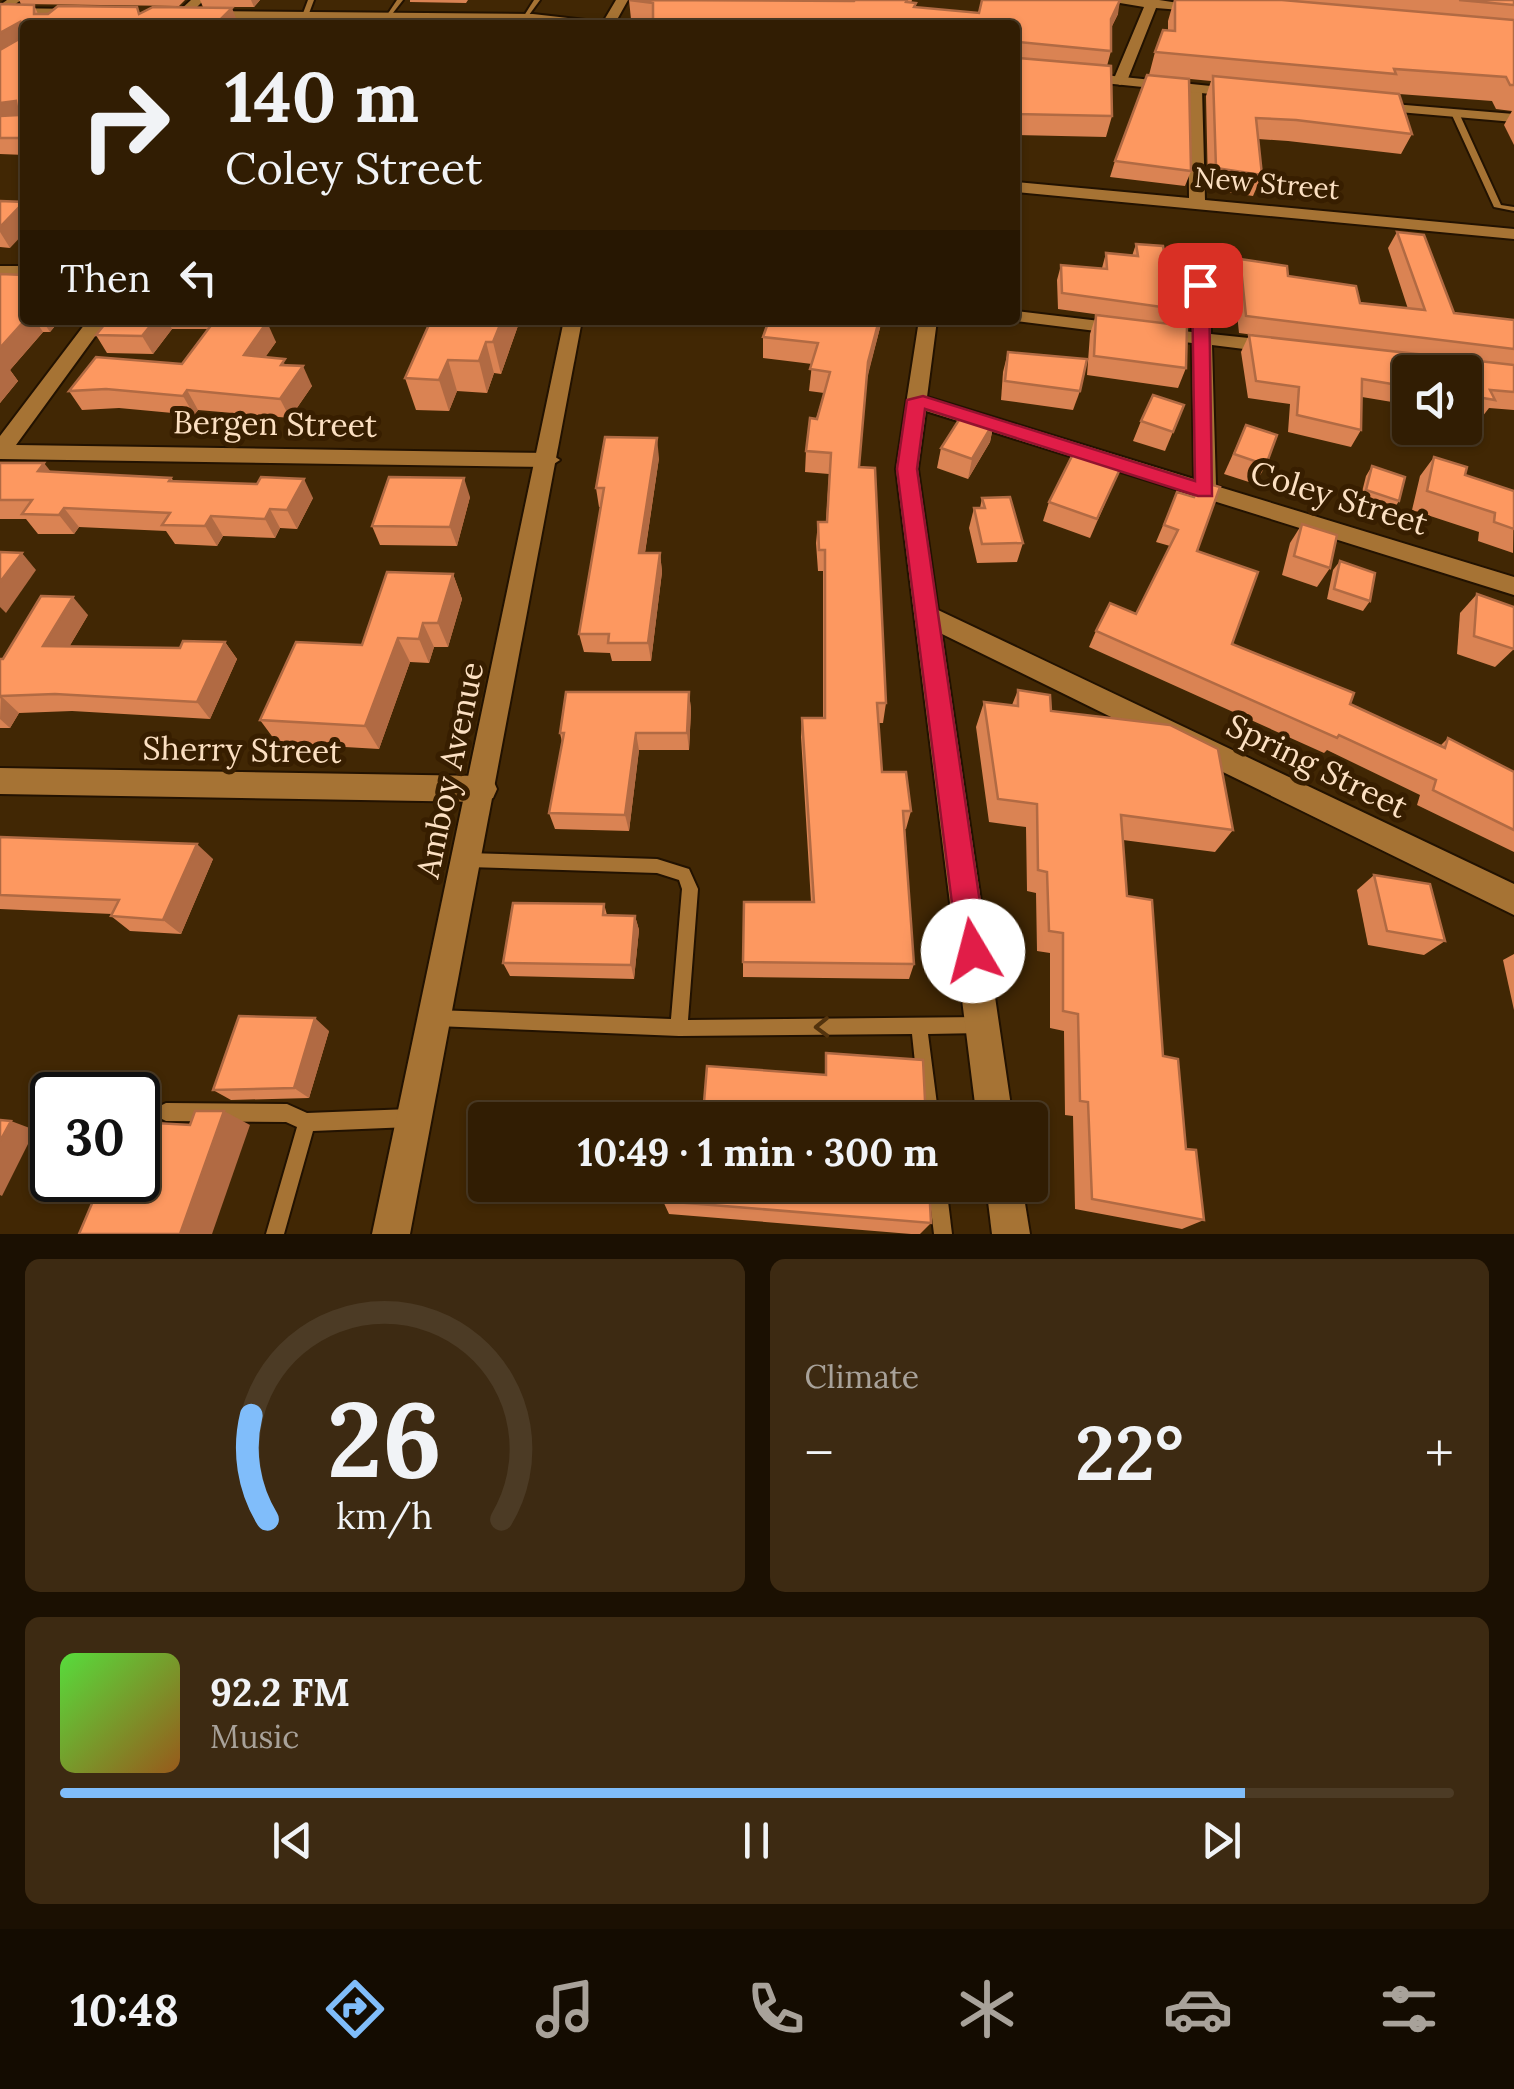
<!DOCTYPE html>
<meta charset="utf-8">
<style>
body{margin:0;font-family:Lora,serif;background:#3d2a12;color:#f1f3f6;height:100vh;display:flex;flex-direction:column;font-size:38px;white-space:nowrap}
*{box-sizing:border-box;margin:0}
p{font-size:32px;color:#a8a29a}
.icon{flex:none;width:55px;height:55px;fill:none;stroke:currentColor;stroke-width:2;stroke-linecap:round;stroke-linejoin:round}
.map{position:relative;height:1234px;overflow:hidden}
.side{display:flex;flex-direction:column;gap:25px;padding:25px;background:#1b1002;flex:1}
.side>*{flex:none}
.guide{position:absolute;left:20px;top:20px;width:1000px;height:305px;border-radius:10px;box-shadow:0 2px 8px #0004,0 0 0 2px #4c3b25;background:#311d03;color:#f1f3f6;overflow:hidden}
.controls{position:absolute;left:1392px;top:355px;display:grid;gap:20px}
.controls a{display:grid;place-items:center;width:90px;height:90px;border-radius:10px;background:#311d03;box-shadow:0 2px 8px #0004,0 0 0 2px #4c3b25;font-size:50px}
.speed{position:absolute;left:30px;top:1072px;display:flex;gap:20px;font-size:50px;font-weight:700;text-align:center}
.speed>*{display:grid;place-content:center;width:130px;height:130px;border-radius:50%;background:#311d03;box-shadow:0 2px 8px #0004,0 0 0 2px #4c3b25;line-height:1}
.speed .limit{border:5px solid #111;border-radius:15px;background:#fff;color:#111}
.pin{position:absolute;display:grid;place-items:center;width:85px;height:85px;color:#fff;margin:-42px;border-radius:20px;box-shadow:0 5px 15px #0006}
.me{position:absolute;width:110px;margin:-55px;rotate:352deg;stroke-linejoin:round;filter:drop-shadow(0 0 8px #0008)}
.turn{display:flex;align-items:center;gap:35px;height:210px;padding:0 40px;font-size:45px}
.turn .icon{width:130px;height:130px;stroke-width:2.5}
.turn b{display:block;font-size:70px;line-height:85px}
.then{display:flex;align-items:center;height:95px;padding:0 40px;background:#0003;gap:20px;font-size:38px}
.big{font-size:75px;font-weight:700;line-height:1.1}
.side .widget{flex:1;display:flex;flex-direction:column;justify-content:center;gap:15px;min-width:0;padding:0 35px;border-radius:15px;background:#3d2a12}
.side .dial{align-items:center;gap:0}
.dial svg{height:260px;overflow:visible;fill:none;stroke:#4c3b25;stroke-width:7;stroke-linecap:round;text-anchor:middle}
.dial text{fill:#f1f3f6;stroke:none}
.song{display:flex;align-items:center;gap:30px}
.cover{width:120px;height:120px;border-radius:15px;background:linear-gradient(135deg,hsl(110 70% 55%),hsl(30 70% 35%))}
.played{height:10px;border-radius:5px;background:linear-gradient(90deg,#80bdfa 85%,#4c3b25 85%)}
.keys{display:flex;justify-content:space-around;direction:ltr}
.heat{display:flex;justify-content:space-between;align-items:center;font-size:55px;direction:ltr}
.side .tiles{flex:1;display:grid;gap:25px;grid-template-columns:1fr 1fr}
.widget:last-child{grid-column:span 2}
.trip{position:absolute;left:468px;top:1102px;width:580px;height:100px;border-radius:10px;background:#311d03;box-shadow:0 2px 8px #0004,0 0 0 2px #4c3b25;font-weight:700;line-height:100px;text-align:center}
.tabs{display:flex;height:160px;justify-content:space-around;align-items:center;background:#140c01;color:#a8a29a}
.tabs .icon{width:70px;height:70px}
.tabs .current{color:#80bdfa}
.tabs b{font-size:45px;color:#f1f3f6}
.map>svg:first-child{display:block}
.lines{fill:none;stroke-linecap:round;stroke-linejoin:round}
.service-casing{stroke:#221201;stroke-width:4}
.minor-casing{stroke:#221201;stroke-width:4}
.secondary-casing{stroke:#221201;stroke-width:4}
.service{fill:#a67334;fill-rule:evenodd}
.minor{fill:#a67334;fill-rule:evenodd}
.secondary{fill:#a67334;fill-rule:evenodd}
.wall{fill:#da8353}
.shaded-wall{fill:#b16a43}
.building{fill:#fd9860;stroke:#b16a43;stroke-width:2.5}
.oneway{stroke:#53330d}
.route{fill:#e11d48;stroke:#92132f;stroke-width:2.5}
.labels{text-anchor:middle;stroke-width:10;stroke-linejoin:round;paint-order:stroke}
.far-street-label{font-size:28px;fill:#fce0c2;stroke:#371e00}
.street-label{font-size:32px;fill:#fce0c2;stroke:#371e00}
</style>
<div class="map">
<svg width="1514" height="1234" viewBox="0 0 1514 1234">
<rect width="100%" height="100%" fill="#412704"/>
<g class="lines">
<defs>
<g id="service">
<polygon points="308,0 314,0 308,16 305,18 302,16"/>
<polygon points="397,0 403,0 389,18 385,18"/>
<polygon points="534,0 540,0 526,19 522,19"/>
<polygon points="1452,111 1459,113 1501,205 1514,207 1514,211 1494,207 1451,113"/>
<polygon points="468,853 657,859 689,869 698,889 688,1020 982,1017 988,1019 990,1025 988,1031 982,1033 928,1034 939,1120 921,1120 912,1034 679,1036 436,1026 430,1024 428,1018 430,1012 436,1010 671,1019 682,889 679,880 657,873 468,867 463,865 460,860 463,855"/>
<polygon points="166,1103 287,1104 307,1113 410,1109 416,1112 419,1118 416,1124 410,1127 313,1131 284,1234 266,1234 297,1127 286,1122 166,1121 160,1118 157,1112 160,1106"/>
<polygon points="928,1185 946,1185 952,1234 934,1234"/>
</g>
<g id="minor">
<polygon points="7,0 21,0 0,15 0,5"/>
<polygon points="191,0 204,0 187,17 179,17 179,11"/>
<polygon points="1102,0 1159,0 1211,8 1205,12 1156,8 1127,81 1120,85 1113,81 1144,7"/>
<polygon points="1195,85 1202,89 1205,200 1514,229 1514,239 1015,192 1015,182 1189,198 1188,89"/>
<polygon points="1200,253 1209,258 1211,334 1276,341 1286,347 1276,353 1212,345 1216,486 1514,577 1514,595 926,411 918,469 938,610 1514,884 1514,915 942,634 1013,1120 977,1120 896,469 919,320 937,320 927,397 1194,479 1192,343 1008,320 1015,320 1015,311 1192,332 1191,258"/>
<rect x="0" y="266" width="25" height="10"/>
<polygon points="88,320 107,320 16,445 549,453 560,460 549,467 0,459 0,436"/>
<polygon points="0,768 483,776 493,780 497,789 493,798 483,802 0,794"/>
<polygon points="986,1185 1022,1185 1030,1234 992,1234"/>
</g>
<g id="secondary">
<polygon points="616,0 628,0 614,25 202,19 196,15 202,11 533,14 603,22"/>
<polygon points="0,8 82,9 88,13 82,17 0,16"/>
<polygon points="1015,66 1240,89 1247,93 1240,97 1015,74"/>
<polygon points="1369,102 1514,114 1514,122 1364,109 1364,103"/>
<polygon points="564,320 582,320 410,1234 372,1234"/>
</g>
</defs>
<use href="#service" class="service-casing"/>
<use href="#minor" class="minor-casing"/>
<use href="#secondary" class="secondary-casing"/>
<use href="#service" class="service"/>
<use href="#minor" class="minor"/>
<use href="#secondary" class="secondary"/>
</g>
<g class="wall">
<polygon points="19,0 185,0 179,6 21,4"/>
<polygon points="200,0 260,0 254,7 203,7"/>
<polygon points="410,0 468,0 466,3 410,2"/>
<polygon points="629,0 912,0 911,3 915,7 979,13 1118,14 1111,28 1111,51 1107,66 1112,116 1106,137 1015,135 1015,25 653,22 631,19"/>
<polygon points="1174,0 1514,0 1514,145 1504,125 1512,111 1496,109 1492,101 1399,94 1412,134 1401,154 1288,141 1258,139 1262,175 1253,196 1208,189 1206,96 1211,81 1149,75 1155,52 1168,31 1168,21"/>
<polygon points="0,4 34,5 38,14 140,13 238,23 236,25 25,25 25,155 0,154"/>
<polygon points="1115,161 1191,171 1185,186 1110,177"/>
<polygon points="0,201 10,248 0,247"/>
<polygon points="1397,232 1454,313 1514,320 1514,410 1489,408 1482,417 1465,414 1465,372 1410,372 1410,405 1362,397 1361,430 1351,447 1288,432 1290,404 1248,398 1241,352 1249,335 1308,342 1239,333 1233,275 1240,259 1360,303 1408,309 1388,248"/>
<polygon points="1136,244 1167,270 1183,310 1177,325 1186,368 1178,388 1087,375 1090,334 1096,315 1130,319 1058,309 1057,280 1061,265 1102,268 1106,253 1132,256"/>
<polygon points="0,274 25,320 60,320 50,332 43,332 10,370 18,381 0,403"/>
<polygon points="108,320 248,320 276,342 265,357 288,365 312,386 290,418 198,410 194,415 119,408 82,410 69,391 182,364 208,329 172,329 153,354 107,353 96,335"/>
<polygon points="308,320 342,320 338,327 311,326"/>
<polygon points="520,320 501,374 494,373 487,393 457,391 449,411 416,410 405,378"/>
<polygon points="769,320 882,320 866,381 859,467 886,703 883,723 878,723 882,772 911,811 906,829 905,829 914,964 909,979 743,977 743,962 811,902 801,737 802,718 823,718 823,571 818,571 816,543 818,522 826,522 829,474 805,472 806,451 824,393 809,391 812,364 763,358 763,337"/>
<polygon points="1008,352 1080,391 1073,410 1001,400 1003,372"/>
<polygon points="1184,405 1165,451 1133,441 1141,421"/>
<polygon points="994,422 990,442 968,479 937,468 941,448"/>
<polygon points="1246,425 1266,465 1255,484 1224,474"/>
<polygon points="1434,457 1465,475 1514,491 1513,553 1478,541 1479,532 1412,510 1420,476"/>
<polygon points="659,458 645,553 660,553 662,572 651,661 612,661 610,653 584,652 579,634 601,507 599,507 596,488"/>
<polygon points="0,463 50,471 171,478 174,481 313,498 297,529 280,528 275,538 223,536 217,546 175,544 166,531 79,527 74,534 38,534 26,519 0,519"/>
<polygon points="1372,466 1399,501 1393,510 1360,500 1366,476"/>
<polygon points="1120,469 1090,538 1043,521 1049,502"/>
<polygon points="1177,492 1197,551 1232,644 1350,704 1441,745 1448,738 1514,772 1514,852 1417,805 1420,795 1327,750 1324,753 1089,647 1096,631 1136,614 1170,546 1156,542"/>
<polygon points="470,497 457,546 380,545 372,526"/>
<polygon points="982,498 1023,543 1017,562 977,563 969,528 974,508 980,508"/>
<polygon points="1302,524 1330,568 1317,587 1282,575 1290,543"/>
<polygon points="1340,561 1370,601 1363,611 1327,599 1333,570"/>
<polygon points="453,574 462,599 448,647 434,647 429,663 410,662 379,749 277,743 260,720 362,645"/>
<polygon points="1477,594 1514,649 1495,667 1457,654 1460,613"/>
<polygon points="88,615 69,647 180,648 225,642 237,659 210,719 72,711 19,713 10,728 0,728 0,659 3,659"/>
<polygon points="1018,690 1233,830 1215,852 1123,840 1127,896 1163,1056 1204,1220 1182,1229 1075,1209 1073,1116 1065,1115 1064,1031 1050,1028 1050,953 1037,951 1036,893 1027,891 1026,827 989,822 976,727 984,702 1012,705"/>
<polygon points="689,692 691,710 689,750 639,750 629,831 555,829 549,813 562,742 560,733"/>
<polygon points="0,837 213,859 181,934 130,931 111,916 112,914 0,909"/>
<polygon points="1374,875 1445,941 1424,955 1368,945 1357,890"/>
<polygon points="604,904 607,915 635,916 639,930 634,979 510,976 503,963"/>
<polygon points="1514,954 1514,1010 1503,960"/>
<polygon points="329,1031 309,1098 231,1100 213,1090"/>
<polygon points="663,1201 931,1223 920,1234 911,1234 669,1214"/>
</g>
<g class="shaded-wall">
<polygon points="251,0 260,0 254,7"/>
<polygon points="1120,0 1118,14 1106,38 1111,19"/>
<polygon points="232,8 238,23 236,25 215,25"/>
<polygon points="20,22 25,39 0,53 0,33"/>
<polygon points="16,101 25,117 0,120 0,103"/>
<polygon points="24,202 25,232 10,248 0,232 0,227"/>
<polygon points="25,320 35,320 43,332 10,370 18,381 0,403 0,348"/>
<polygon points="42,320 60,320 50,332"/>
<polygon points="155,320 167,320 172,329 153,354 142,336"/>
<polygon points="502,320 520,320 501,374 493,342"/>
<polygon points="879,320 882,320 866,383 868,362"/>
<polygon points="267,322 276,342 253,375 244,355"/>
<polygon points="486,342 494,373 487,393 479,361"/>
<polygon points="448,360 457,391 449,411 439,380"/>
<polygon points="303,366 312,386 290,418 280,399"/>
<polygon points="187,390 198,410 194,415 183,396"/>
<polygon points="994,422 990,442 968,479 972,459"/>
<polygon points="657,438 659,458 642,572 639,553"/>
<polygon points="44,463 59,482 38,471"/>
<polygon points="464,478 470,497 457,546 450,527"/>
<polygon points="304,479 313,498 297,529 287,510"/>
<polygon points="64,508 79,527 74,534 59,515"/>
<polygon points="270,509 280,528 275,538 265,519"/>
<polygon points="211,516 223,536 217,546 205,526"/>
<polygon points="22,553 36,570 6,613 0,607 0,582"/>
<polygon points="660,553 662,572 651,661 648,643"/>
<polygon points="453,574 462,599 448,647 438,623"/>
<polygon points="73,597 88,615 59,664 43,646"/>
<polygon points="423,623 434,647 429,663 419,639"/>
<polygon points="398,638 410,662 379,749 365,726"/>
<polygon points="225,642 237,659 210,719 197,702"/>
<polygon points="689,692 691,710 689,750 687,733"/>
<polygon points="1,696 19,713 10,728 0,719"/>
<polygon points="636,733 639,750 629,831 625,815"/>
<polygon points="197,844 213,859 181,934 163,920"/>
<polygon points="635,916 639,930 634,979 631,965"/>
<polygon points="315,1018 329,1031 309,1098 294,1088"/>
<polygon points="224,1111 250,1125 212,1234 180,1234"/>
<polygon points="11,1121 35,1130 2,1196 0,1195 0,1141"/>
</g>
<g class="building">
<polygon points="629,0 854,1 855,0 907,0 906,2 916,3 914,7 979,13 982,0 1120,0 1111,19 1111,51 1019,42 1015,46 1019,58 1111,66 1112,116 1015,114 1015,25 653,25 653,3"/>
<polygon points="1175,0 1282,0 1514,20 1514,85 1510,85 1506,77 1394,69 1396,74 1155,52 1163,30 1175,31"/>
<polygon points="1459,0 1514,0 1514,5"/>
<polygon points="0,4 34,5 34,14 48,14 58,6 137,7 139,14 153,7 232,8 215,25 25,25 25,137 23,138 0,138 0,116 18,115 16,101 0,103 0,50 19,39 20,22 0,33"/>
<polygon points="1147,75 1189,79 1191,171 1115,161"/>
<polygon points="1213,76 1399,94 1412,134 1296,120 1256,118 1262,175 1216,168"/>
<polygon points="0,201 24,202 0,227"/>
<polygon points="1397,232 1424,235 1454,313 1514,320 1514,349 1246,316 1240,259 1287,266 1288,276 1356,286 1360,303 1425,310"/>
<polygon points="1136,244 1163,246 1167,270 1175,271 1183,310 1062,293 1061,265 1107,269 1106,253 1138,256"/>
<polygon points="25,273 25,320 0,348 0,274 24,275"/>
<polygon points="1096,315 1187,326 1186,368 1094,356"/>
<polygon points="108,320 155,320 142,336 96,335"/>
<polygon points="215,320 267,322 244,355 285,359 281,365 303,366 280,399 187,390 183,396 106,389 69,391 96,357 182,364"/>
<polygon points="431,320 502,320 493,342 486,342 479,361 448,360 439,380 405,378"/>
<polygon points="769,320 879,320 868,362 859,467 875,468 886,703 877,703 882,772 906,772 911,811 903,811 914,964 743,962 744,902 814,902 802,718 825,718 825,550 819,550 818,522 827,522 831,453 806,451 810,418 817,419 830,372 810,369 818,343 763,337"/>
<polygon points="1249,335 1514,365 1514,392 1490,390 1495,400 1465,395 1465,372 1410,372 1410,387 1362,379 1361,430 1297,415 1299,387 1256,381"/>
<polygon points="1008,352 1087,359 1080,391 1005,381"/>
<polygon points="1153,395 1184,405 1173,432 1141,421"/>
<polygon points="964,412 994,422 972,459 941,448"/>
<polygon points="1246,425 1277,435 1266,465 1234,454"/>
<polygon points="605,437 657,438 639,553 660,553 648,643 608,643 609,634 579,634 604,488 596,488"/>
<polygon points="1073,454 1120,469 1097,519 1049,502"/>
<polygon points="1434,457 1467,467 1465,475 1514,491 1514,529 1494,522 1495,513 1427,491"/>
<polygon points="0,463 44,463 38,471 171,478 169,481 257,484 261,477 304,479 287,510 270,509 265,519 211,516 205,526 162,525 170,513 64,508 59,515 22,514 32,500 0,500"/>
<polygon points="1372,466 1405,477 1399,501 1366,490"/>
<polygon points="389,477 464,478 450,527 372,526"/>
<polygon points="1202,482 1220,487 1197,551 1258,572 1232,644 1354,693 1350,704 1445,748 1448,738 1514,772 1514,830 1433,790 1436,780 1339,735 1337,738 1096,631 1110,603 1136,614 1178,530 1164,525 1177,492 1194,497"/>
<polygon points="1010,497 1023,543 982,544 974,508 985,508 982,498"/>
<polygon points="1302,524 1337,535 1330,568 1294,556"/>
<polygon points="0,552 22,553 0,582"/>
<polygon points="1340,561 1375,573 1370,601 1334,589"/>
<polygon points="387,572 453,574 438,623 423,623 419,639 398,638 365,726 260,720 296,642 362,645"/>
<polygon points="1477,594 1514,607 1514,649 1474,636"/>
<polygon points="41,596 73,597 43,646 180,648 183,641 225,642 197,702 55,694 1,696 0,698 0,659 3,659"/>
<polygon points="1018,690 1050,695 1051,711 1170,725 1218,749 1233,830 1121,815 1127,896 1152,900 1163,1056 1178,1059 1186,1149 1196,1150 1204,1220 1092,1199 1088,1102 1080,1101 1078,1014 1063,1011 1063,933 1049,931 1047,872 1038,870 1037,804 998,799 984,702 1018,706"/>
<polygon points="566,692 689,692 687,733 636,733 625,815 549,813 564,733 560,733"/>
<polygon points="0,837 197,844 163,920 111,916 119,900 0,895"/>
<polygon points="1374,875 1430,884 1445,941 1387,931"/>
<polygon points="513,903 604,904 603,915 635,916 631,965 503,963"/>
<polygon points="239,1016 315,1018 294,1088 213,1090"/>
<polygon points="826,1053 923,1060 926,1120 672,1120 673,1113 703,1115 707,1066 826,1075"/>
<polygon points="195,1111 224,1111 180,1234 79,1234 102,1180 138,1180 138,1122 190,1125"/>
<polygon points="0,1120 11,1121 0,1141"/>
<polygon points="665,1185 929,1185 931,1223 663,1201"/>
</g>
<defs><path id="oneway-chevron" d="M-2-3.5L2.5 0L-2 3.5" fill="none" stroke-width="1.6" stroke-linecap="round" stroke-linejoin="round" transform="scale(2.5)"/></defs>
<use class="oneway" href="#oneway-chevron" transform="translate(822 1027) rotate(179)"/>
<polygon class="route" points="1200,280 1209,285 1212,496 1198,496 925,409 917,469 987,951 983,961 973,965 962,961 958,951 897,469 907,400 923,396 1195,481 1192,285"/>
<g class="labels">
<g class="far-street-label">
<text transform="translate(1267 183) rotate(5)" y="10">New Street</text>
</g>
<g class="street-label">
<text transform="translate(275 424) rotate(1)" y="11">Bergen Street</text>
<text transform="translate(1339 498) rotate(17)" y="11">Coley Street</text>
<text transform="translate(242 750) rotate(1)" y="11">Sherry Street</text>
<text transform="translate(1317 766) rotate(26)" y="11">Spring Street</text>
<text transform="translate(450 770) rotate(-78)" y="11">Amboy Avenue</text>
</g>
</g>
</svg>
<div class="controls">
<a><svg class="icon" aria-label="sound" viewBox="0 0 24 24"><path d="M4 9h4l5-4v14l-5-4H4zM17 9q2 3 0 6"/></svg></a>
</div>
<div class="speed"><div class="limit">30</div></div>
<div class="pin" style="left:1200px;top:285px;background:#d93025"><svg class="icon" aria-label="arrive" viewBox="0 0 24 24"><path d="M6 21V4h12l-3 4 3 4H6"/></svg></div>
<svg class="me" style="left:973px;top:951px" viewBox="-20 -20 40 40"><circle r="19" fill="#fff"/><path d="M0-13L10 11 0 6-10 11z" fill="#e11d48"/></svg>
<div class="trip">10:49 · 1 min · 300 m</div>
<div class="guide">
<div class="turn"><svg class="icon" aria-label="right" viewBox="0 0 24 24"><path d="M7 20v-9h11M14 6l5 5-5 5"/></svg><div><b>140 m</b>Coley Street</div></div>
<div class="then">Then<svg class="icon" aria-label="left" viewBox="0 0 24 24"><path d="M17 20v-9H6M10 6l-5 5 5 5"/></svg></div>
</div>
</div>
<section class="side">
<div class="tiles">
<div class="widget dial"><svg viewBox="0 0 100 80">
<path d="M14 69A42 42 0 1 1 86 69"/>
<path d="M14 69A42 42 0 0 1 9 37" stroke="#80bdfa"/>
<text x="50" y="56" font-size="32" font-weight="700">26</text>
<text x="50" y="72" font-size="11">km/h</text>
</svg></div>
<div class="widget"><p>Climate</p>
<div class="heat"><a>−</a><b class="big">22°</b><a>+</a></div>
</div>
<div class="widget">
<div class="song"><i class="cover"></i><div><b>92.2 FM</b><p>Music</p></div></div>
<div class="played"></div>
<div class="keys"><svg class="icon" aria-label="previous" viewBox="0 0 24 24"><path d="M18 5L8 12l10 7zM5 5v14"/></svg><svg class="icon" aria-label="pause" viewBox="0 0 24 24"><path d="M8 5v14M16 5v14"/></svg><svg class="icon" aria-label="next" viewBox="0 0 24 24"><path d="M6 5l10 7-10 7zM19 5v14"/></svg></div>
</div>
</div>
</section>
<nav class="tabs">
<b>10:48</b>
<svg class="icon current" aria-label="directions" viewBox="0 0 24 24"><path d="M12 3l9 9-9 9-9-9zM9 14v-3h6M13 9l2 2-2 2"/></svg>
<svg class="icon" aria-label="music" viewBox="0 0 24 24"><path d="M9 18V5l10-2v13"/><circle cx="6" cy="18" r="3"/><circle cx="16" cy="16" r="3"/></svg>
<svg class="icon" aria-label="phone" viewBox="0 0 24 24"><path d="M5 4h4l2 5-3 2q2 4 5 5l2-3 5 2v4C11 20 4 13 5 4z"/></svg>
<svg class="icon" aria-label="climate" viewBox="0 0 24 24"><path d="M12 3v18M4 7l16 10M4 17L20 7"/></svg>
<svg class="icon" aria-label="car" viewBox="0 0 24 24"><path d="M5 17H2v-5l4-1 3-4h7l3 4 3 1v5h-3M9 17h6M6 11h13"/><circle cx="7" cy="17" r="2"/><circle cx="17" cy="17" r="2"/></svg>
<svg class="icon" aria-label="filters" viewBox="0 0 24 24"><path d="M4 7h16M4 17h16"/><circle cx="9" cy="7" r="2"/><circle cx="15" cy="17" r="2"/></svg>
</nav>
